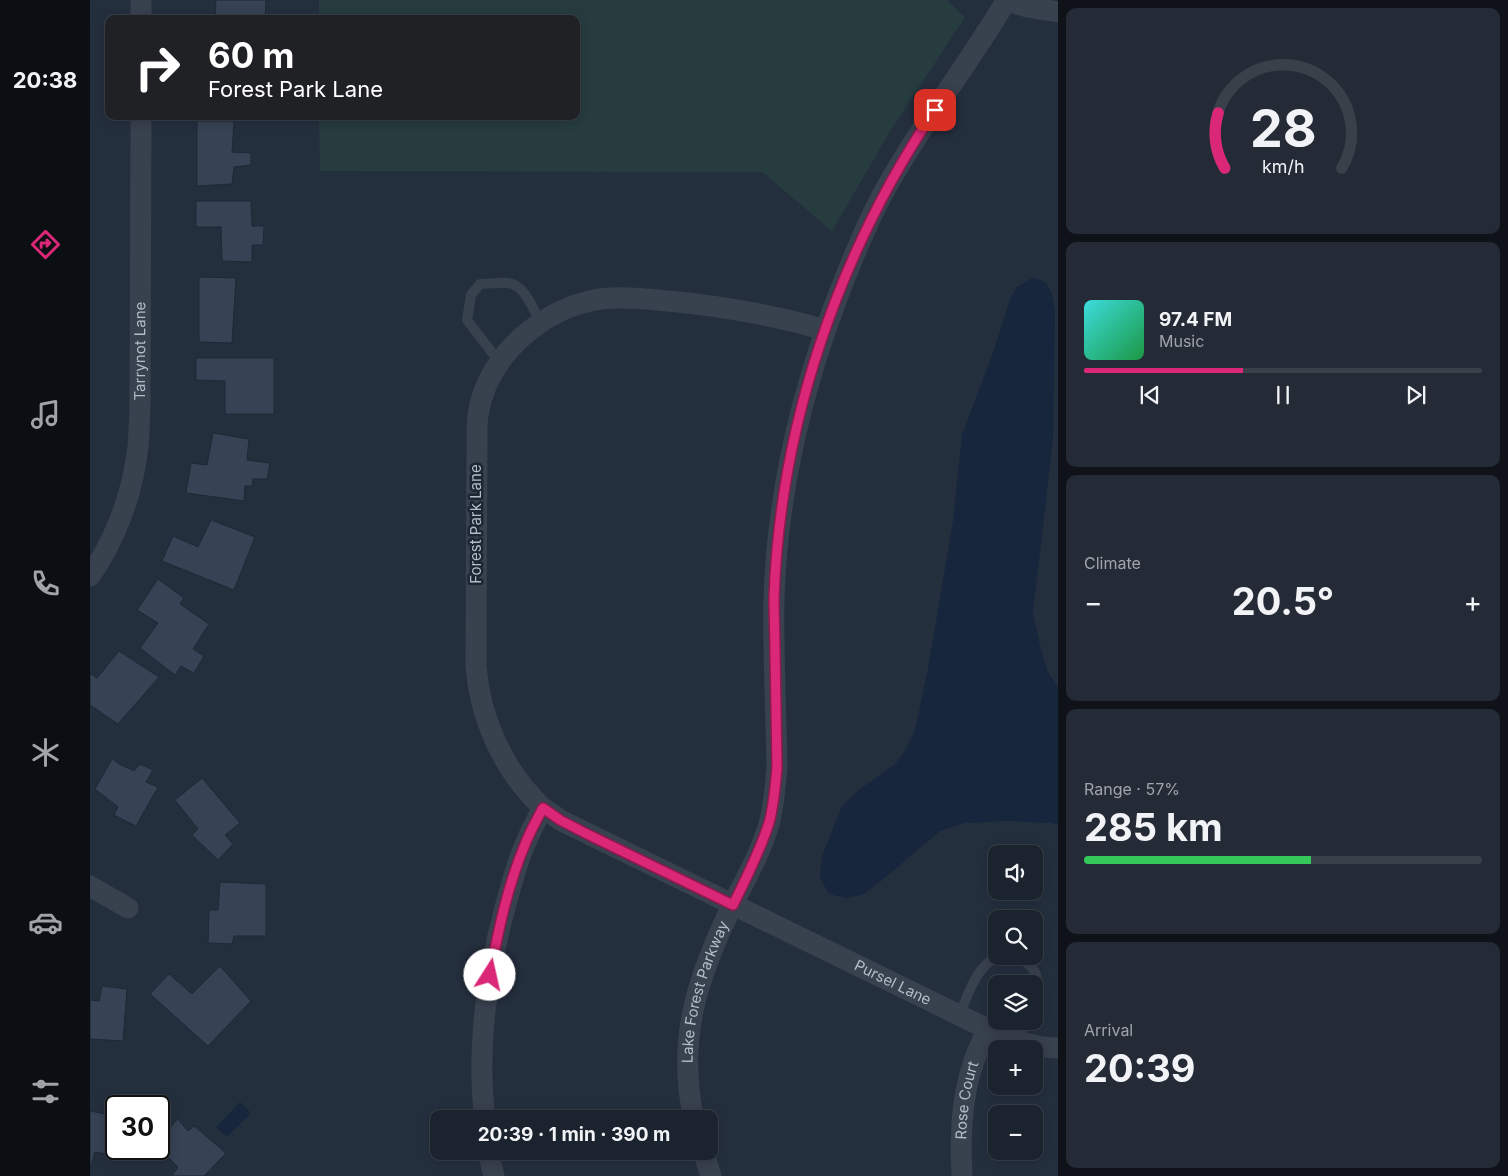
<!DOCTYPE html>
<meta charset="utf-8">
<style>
body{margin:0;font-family:Inter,sans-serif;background:#242b36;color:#f1f3f6;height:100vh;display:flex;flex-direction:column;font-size:19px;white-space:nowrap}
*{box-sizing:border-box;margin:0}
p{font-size:16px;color:#a0a4aa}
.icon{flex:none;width:28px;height:28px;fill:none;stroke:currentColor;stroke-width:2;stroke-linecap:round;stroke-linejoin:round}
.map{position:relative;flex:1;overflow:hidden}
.panel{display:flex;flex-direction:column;gap:8px;padding:8px;background:#0f1319;width:450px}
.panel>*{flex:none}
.guide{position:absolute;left:15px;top:15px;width:475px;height:105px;border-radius:10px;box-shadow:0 2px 12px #0003,0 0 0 1px #39404a;background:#202124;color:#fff;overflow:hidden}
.controls{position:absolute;left:898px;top:845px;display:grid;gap:10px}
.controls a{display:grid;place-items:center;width:55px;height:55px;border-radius:10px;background:#1b232e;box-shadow:0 2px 12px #0003,0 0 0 1px #39404a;font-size:25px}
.speed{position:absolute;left:15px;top:1095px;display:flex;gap:10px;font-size:25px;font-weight:700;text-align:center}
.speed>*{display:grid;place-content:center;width:65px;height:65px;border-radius:50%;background:#1b232e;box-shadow:0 2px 12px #0003,0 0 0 1px #39404a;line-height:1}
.speed .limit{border:2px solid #111;border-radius:8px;background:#fff;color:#111}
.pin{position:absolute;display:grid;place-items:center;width:42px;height:42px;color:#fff;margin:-21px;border-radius:10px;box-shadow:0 2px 8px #0006}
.me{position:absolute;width:55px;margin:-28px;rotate:10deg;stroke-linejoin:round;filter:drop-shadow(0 0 4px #0008)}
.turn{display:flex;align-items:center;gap:18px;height:105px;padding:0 20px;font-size:22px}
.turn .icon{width:65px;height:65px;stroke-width:2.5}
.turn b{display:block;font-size:35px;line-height:42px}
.big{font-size:38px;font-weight:700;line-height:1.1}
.panel .tile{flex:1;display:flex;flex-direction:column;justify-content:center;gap:8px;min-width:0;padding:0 18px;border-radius:10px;background:#242b36}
.panel .dial{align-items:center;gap:0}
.dial svg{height:130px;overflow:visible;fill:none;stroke:#39404a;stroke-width:7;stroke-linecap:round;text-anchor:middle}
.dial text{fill:#f1f3f6;stroke:none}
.song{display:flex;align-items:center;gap:15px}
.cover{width:60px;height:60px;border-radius:8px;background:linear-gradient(135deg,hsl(180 70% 55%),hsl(140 70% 35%))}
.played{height:5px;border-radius:2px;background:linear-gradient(90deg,#db2777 40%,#39404a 40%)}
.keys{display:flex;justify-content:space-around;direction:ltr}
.heat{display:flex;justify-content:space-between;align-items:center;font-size:28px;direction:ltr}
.charge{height:8px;border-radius:4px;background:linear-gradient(90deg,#34c759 57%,#39404a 0)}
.trip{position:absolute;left:340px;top:1110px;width:288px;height:50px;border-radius:10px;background:#1b232e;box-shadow:0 2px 12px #0003,0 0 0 1px #39404a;font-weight:700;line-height:50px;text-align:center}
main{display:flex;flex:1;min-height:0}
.tabs{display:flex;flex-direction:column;width:90px;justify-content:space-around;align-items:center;background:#0b0e12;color:#a0a4aa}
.tabs .icon{width:35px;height:35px}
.tabs .on{color:#db2777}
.tabs b{font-size:22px;color:#f1f3f6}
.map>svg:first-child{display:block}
.green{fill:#263c3f}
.water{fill:#17263c}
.building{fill:#364354;stroke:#1f2835}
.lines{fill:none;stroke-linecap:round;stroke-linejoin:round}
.lane{stroke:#38414e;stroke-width:10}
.street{stroke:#38414e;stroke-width:21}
.route-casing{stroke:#8e194d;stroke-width:12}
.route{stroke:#db2777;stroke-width:9}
.labels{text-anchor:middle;stroke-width:5;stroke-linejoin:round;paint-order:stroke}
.street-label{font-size:15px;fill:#b4bcc9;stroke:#1d2633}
</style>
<main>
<nav class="tabs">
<b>20:38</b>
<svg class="icon on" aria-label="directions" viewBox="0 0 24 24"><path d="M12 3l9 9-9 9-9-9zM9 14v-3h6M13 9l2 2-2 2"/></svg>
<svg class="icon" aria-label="music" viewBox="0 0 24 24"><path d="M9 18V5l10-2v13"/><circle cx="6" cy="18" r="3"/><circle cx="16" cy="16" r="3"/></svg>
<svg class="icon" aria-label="phone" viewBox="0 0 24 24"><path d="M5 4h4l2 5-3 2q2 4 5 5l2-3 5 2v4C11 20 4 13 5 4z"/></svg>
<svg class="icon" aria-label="climate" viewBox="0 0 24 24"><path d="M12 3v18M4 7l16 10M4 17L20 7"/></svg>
<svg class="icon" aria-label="car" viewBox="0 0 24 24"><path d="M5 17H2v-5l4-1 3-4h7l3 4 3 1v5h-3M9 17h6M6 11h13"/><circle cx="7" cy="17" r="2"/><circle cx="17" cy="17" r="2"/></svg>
<svg class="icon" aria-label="filters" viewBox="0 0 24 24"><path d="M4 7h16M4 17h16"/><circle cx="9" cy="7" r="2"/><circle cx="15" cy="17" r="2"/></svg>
</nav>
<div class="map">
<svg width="968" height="1176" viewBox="0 0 968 1176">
<rect width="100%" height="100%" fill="#242f3e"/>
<polygon class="green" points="229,0 857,0 875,17 799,133 742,231 672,172 230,171 229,116 486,116 486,19 229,19"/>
<g class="water">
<path d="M 942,278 C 962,280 962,294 965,311 L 963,439 L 943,613 L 949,641 L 957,670 L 968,688 L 968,825 L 961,823 L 917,821 L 875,823 L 850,831 L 791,881 L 772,895 L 756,898 L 739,894 L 730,878 L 732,856 L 752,806 L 769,790 L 806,763 L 816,749 L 825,730 L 838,669 L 863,521 L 872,435 L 904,350 L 920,299 L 927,287 Z"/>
<polygon points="150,1102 161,1113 137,1137 126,1127"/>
</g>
<g class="building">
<polygon points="126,0 176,0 175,19 125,19"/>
<polygon points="107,121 144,121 142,152 161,153 161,165 144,167 142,184 107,186"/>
<polygon points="106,201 161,201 162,226 174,226 173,245 162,245 162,262 132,261 131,227 106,227"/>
<polygon points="109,277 146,278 142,343 109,342"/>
<polygon points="106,358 184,358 184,414 135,414 135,381 106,380"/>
<polygon points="123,433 159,439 157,460 180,463 177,479 163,479 162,486 155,486 154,501 96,493 101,463 117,465"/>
<polygon points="121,520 165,537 144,590 72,561 83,536 108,547"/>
<polygon points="68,579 94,598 90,604 119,624 103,649 114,656 104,673 91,666 85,675 50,648 68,623 47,610"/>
<polygon points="29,651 69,677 28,724 0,705 0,673 7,678"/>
<polygon points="22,759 31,765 44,771 50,764 63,770 56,782 68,787 46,826 24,815 28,807 5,789"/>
<polygon points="112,778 150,823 135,835 143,844 128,860 102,835 108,829 85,800"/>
<polygon points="130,882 176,884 176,936 144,936 142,944 118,943 119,910 128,910"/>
<polygon points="130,966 161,1001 118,1046 60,994 79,974 102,994"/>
<polygon points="12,986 37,989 33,1041 0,1039 0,1000 9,1001"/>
<polygon points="0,1111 26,1116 26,1149 52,1149 49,1160 5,1152 0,1170"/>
<polygon points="88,1119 98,1131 104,1126 136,1153 114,1176 82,1176 88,1167 69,1148 69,1139"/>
</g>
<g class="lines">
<g class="lane">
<path d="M 410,363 L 377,320 L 381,295 L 390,284 C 399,284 409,282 418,283 C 435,285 443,309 450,322"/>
<path d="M 922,956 C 935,959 949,970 947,984 C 946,988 945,992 944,996"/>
<path d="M 870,1015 C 877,995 889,959 913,956"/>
<polyline points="927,1042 936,1021"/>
</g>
<g class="street">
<polyline points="915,0 937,7 968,12"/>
<polyline points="51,19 51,0"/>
<path id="s1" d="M 735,330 C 684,315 632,306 578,301 C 556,299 532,296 510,299 C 452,308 397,356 388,415 C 387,421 387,428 387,434 L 386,666 C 390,718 413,770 451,806 C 457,811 464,815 470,820 L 916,1038 L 951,1047 L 968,1048"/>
<path id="s2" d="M 0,576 C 26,539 43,492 48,447 C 49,432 50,416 50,401 L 51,116"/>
<polyline points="0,886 38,908"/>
<path d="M 395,1119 C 386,1047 397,973 416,904 C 422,883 427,862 436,842 C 441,830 447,819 453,808"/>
<path id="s3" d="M 604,1119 C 586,1039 608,975 643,904 C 656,878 671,852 679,824 C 684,806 685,787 687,768 C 686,712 683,655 684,599 C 687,497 710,397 746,301 C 759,267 773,232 790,199 C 827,130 876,68 916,1"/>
<polyline points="398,1151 404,1176"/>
<polyline points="613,1151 621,1176"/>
<path id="s4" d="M 872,1176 C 870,1137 871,1098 884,1061 C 888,1050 893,1039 898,1029"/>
</g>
</g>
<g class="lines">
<defs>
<path id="route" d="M 400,975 C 408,931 418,884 436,842 C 441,830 447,819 453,808 L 470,820 L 499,835 L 643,905 C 656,879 669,853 678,826 C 684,808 685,787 687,768 C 686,729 686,690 685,651 C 685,634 684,616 684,598 C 690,425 748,254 845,110"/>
</defs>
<use href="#route" class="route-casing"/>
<use href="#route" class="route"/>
</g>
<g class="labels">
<g class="street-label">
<text dy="5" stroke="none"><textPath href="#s2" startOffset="235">Tarrynot Lane</textPath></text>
<text transform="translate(386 524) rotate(-90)" y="5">Forest Park Lane</text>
<text dy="5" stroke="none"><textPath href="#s1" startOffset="1210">Pursel Lane</textPath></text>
<text dy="5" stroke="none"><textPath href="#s3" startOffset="130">Lake Forest Parkway</textPath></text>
<text dy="5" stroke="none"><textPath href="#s4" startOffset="76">Rose Court</textPath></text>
</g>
</g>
</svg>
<div class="controls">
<a><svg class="icon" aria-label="sound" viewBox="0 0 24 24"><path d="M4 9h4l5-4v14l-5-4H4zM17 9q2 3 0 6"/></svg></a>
<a><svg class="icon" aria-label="search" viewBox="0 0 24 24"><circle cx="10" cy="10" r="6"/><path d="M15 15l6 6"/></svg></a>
<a><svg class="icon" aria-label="layers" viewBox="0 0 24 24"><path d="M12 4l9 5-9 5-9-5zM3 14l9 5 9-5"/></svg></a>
<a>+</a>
<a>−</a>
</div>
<div class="speed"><div class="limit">30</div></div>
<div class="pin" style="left:845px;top:110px;background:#d93025"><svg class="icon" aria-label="arrive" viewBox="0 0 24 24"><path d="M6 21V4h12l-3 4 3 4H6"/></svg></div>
<svg class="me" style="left:400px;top:975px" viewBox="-20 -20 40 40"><circle r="19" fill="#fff"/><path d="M0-13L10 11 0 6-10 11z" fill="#db2777"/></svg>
<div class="trip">20:39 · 1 min · 390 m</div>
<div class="guide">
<div class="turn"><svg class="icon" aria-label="right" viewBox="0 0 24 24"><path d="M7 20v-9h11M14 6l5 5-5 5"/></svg><div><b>60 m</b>Forest Park Lane</div></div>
</div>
</div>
<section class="panel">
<div class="tile dial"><svg viewBox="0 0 100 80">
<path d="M14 69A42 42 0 1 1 86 69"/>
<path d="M14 69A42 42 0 0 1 10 35" stroke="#db2777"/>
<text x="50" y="56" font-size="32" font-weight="700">28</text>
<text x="50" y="72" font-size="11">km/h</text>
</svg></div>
<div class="tile">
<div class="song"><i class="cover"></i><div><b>97.4 FM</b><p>Music</p></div></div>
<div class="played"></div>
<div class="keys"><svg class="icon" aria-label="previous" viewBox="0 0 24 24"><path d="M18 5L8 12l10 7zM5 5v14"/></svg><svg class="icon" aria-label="pause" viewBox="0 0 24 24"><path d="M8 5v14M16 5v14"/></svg><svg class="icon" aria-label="next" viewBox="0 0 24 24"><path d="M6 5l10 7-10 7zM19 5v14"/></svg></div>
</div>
<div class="tile"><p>Climate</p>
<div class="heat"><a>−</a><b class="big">20.5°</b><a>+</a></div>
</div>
<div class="tile"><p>Range · 57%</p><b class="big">285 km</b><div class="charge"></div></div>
<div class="tile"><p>Arrival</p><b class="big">20:39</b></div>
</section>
</main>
